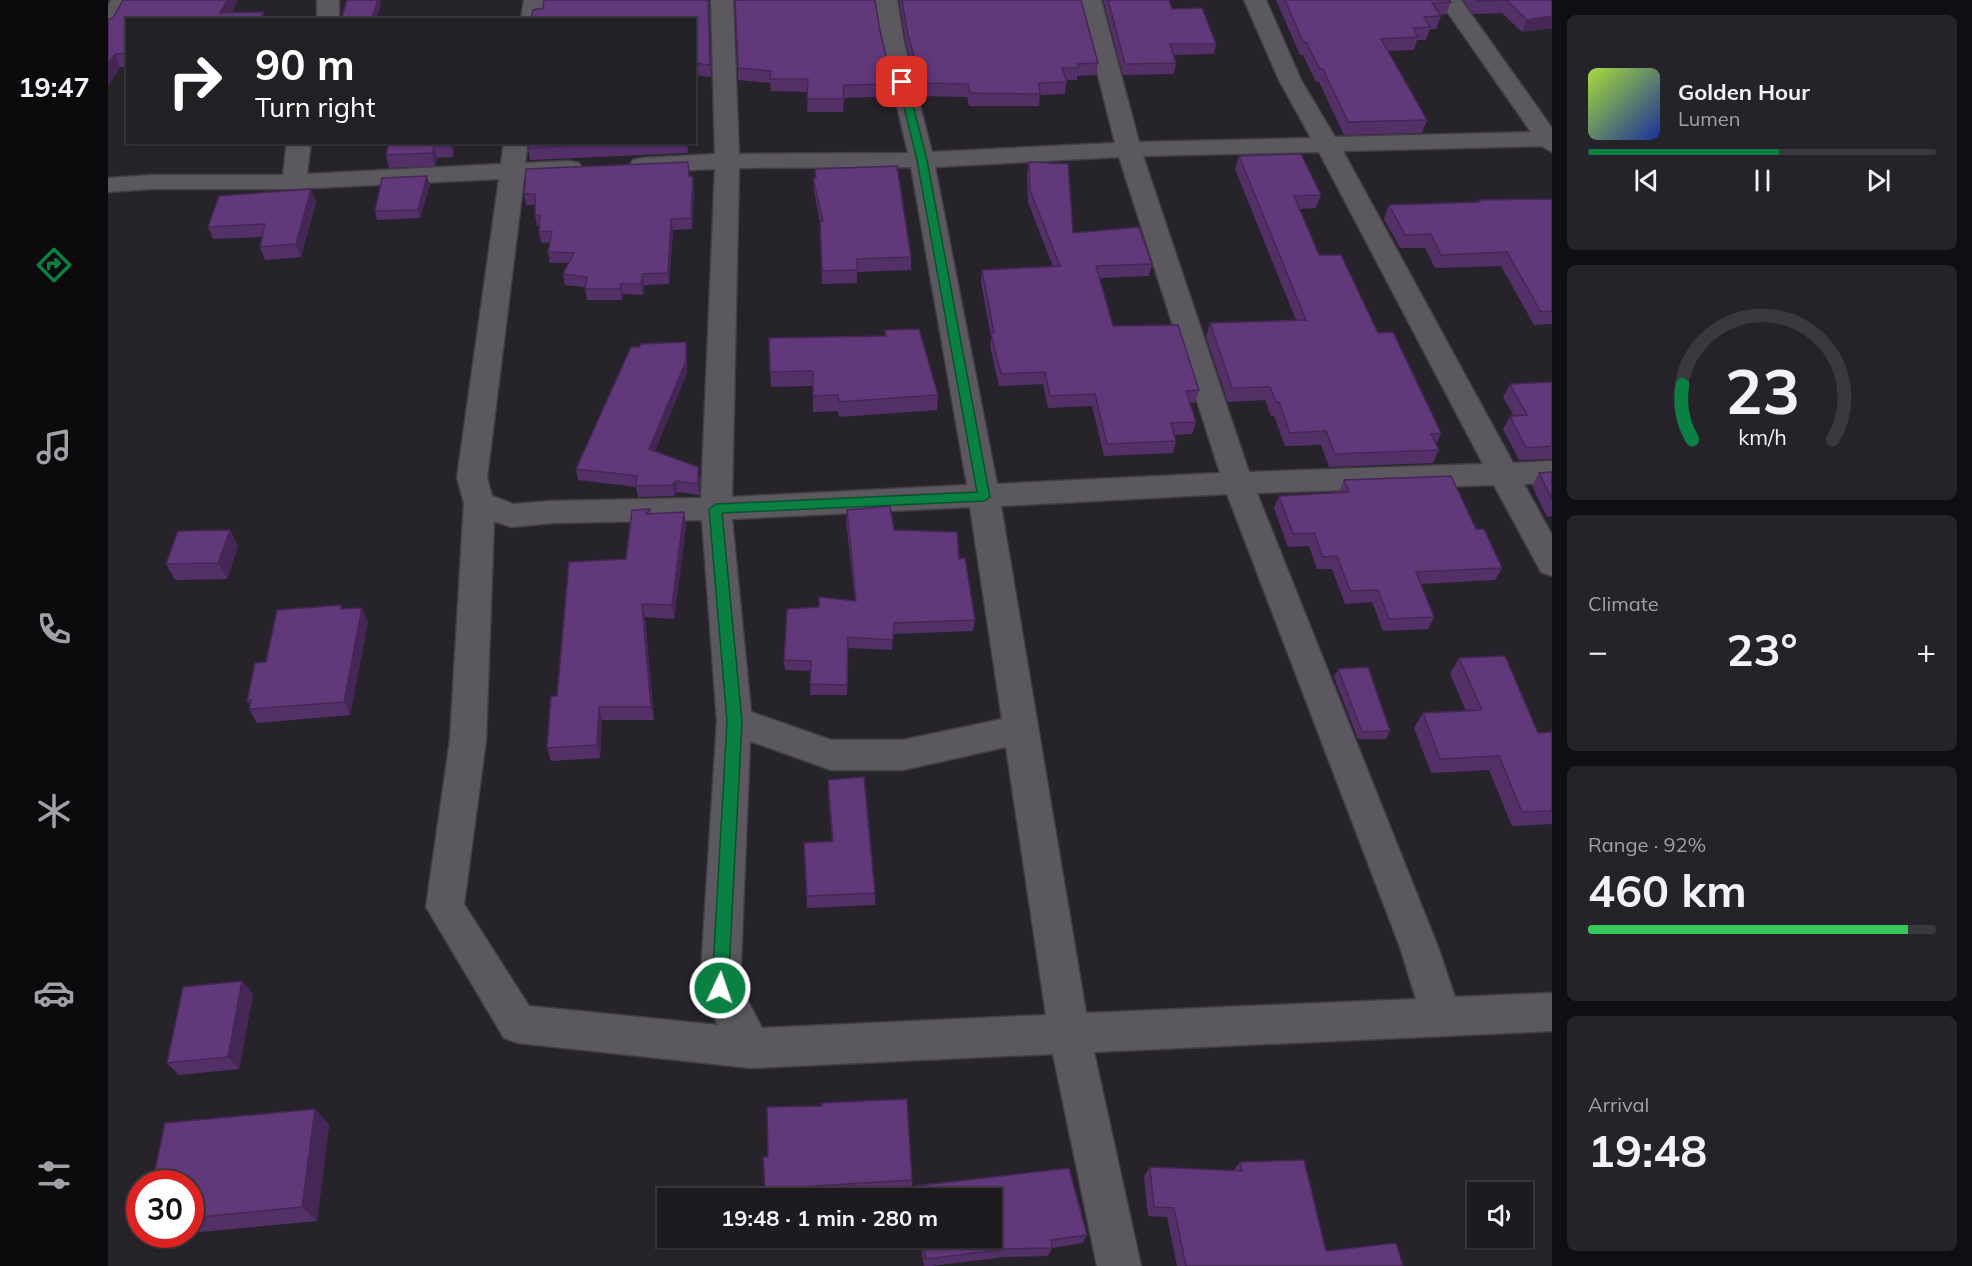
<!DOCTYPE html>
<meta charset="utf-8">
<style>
body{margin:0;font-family:Mulish,sans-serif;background:#252329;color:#f1f3f6;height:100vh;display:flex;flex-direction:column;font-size:22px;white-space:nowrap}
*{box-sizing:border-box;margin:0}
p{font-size:20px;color:#a0a1a5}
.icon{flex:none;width:33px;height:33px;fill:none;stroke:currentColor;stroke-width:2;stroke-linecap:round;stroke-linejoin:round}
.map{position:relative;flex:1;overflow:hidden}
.sheet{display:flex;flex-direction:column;gap:15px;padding:15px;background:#100e12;width:420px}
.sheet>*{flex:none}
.banner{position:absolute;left:18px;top:18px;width:570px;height:126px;border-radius:0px;box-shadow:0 2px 4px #0004,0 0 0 2px #3b383e;background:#202124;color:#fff;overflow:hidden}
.fabs{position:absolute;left:1359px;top:1182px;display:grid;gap:12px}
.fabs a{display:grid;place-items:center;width:66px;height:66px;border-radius:0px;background:#1d1a20;box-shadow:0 2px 4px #0004,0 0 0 2px #3b383e;font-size:30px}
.speed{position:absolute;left:18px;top:1170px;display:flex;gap:12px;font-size:30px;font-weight:700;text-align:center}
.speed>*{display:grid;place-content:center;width:78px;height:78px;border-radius:50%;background:#1d1a20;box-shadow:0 2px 4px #0004,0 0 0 2px #3b383e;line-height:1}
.speed .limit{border:9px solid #d22;background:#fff;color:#111}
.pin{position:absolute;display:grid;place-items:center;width:51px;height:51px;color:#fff;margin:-26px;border-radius:12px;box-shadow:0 3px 9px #0006}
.me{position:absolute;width:66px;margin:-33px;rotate:3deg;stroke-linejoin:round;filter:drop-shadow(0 0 4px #0008)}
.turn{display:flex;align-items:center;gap:21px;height:126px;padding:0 30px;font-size:27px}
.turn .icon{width:78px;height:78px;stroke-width:2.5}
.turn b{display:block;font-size:42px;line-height:51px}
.big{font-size:45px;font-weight:700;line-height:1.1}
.sheet .card{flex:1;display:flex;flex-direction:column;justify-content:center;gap:9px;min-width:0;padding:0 21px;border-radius:9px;background:#252329}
.sheet .dial{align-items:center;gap:0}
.dial svg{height:156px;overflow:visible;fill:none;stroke:#3b383e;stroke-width:7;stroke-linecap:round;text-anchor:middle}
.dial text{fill:#f1f3f6;stroke:none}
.song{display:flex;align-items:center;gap:18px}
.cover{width:72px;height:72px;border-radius:9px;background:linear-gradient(135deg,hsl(80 70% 55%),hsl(230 70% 35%))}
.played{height:6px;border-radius:3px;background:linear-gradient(90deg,#0b8043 55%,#3b383e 55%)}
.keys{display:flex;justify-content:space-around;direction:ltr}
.heat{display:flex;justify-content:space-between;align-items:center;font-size:33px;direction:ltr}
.charge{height:9px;border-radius:4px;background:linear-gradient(90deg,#34c759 92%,#3b383e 0)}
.trip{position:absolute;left:549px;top:1188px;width:345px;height:60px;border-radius:0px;background:#1d1a20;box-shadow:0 2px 4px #0004,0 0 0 2px #3b383e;font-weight:700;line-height:60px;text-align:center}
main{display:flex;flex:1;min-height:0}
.dock{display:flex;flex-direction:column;width:108px;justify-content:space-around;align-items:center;background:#0c0a0d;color:#a0a1a5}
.dock .icon{width:42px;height:42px}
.dock .active{color:#0b8043}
.dock b{font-size:27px;color:#f1f3f6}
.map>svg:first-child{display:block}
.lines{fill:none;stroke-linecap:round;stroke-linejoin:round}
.minor-casing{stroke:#423e44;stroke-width:3}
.minor{fill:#5c585f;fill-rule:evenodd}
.wall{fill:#533068}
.shaded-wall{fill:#442755}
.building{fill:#613879;stroke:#442755;stroke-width:1.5}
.route{fill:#0b8043;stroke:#07532c;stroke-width:1.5}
</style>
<main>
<nav class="dock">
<b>19:47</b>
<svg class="icon active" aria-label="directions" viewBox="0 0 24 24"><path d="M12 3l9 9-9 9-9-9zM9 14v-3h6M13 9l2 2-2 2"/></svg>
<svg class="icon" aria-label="music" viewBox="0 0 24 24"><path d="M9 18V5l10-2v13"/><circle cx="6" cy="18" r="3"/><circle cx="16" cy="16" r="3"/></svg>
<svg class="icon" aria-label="phone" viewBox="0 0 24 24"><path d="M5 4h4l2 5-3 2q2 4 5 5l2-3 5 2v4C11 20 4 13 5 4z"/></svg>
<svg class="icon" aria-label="climate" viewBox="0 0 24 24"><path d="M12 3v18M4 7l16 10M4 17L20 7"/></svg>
<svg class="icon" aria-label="car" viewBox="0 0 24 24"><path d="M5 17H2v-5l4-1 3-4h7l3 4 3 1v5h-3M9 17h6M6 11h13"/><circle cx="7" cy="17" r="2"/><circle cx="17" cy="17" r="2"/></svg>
<svg class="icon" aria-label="filters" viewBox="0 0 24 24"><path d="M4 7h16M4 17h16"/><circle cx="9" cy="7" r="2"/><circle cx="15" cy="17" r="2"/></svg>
</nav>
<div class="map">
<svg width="1444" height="1266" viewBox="0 0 1444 1266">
<rect width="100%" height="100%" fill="#27232a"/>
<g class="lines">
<defs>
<g id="minor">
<polygon points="3,0 25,0 8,29 0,30 0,6"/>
<rect x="209" y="0" width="22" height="20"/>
<polygon points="416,0 438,0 435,20 413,20"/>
<path d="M 603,0 L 625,0 L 631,154 L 800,153 L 774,43 L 767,0 L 789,0 L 796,43 L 824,152 L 1007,143 L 971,0 L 993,0 L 1031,142 L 1203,138 L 1171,80 L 1136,0 L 1158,0 L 1193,80 L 1227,137 L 1423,132 L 1331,0 L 1353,0 L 1444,128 L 1444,152 L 1433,146 L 1235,151 L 1405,463 L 1444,461 L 1444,483 L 1416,484 L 1444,535 L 1444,576 L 1433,572 L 1386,485 L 1149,493 L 1330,947 L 1347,997 L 1444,993 L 1444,1031 L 986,1052 L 1033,1266 L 989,1266 L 945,1054 L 643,1068 L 410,1043 L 396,1038 L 318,907 L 342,740 L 356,503 L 349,478 L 391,179 L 186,189 L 43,189 L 0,192 L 0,178 L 43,175 L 175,175 L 179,142 L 203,142 L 199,174 L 393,164 L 396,142 L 420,142 L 417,163 L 462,161 L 471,163 L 474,168 L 471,173 L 416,178 L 379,478 L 384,496 L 405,504 L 444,501 L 593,498 L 607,169 L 534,172 L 525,170 L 522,165 L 525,160 L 534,158 L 607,154 ZM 1211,152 L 1375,464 L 1141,472 L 1035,156 ZM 1011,157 L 1112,473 L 889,484 L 827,167 ZM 803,167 L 859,485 L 624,497 L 631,168 ZM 1119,494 L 1292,947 L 1308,999 L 978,1013 L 893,506 ZM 862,507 L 894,719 L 795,740 L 723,740 L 643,712 L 624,519 ZM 594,520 L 609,721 L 592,988 L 610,1025 L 421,1006 L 356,904 L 378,740 L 386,521 L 403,527 L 444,523 ZM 642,741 L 723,770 L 795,770 L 898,747 L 938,1015 L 654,1028 L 632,986 Z"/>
</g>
</defs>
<use href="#minor" class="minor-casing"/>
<use href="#minor" class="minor"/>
</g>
<g class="wall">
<polygon points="436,0 601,0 603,77 586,75 586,20 435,8"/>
<polygon points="791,0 973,0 990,63 988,75 969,76 969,80 958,80 957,94 932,95 931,106 861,106 859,97 812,96 798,43"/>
<polygon points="995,0 1061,0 1064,9 1108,44 1106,54 1065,55 1068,63 1066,74 1015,75"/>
<polygon points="1168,0 1341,0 1343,2 1338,14 1332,15 1333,16 1328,29 1322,29 1318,40 1309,40 1306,50 1280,51 1319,120 1314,133 1236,135 1211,82 1208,82 1195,55 1192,55"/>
<polygon points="1355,0 1444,0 1444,28 1414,32 1394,13 1365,14"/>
<polygon points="123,12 155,12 157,20 20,20 20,67 12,67 0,86 5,18"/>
<polygon points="772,31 785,84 784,96 736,98 735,112 699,112 700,92 663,91 662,83 630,80 630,68"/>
<polygon points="281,142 347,142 345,157 329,158 327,166 281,168 278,155"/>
<polygon points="420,142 579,142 580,153 422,160 420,148"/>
<polygon points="1131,156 1213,195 1208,208 1191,209 1211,255 1270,333 1333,433 1328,444 1331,450 1325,463 1221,467 1213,445 1177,446 1166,416 1163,416 1157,400 1120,402 1098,337 1102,323 1188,320 1127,169"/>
<polygon points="921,162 965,233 1044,264 1041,276 992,278 1005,326 1091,390 1087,403 1082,403 1088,422 1084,434 1066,435 1068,441 1065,453 996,456 984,406 940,408 935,384 891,386 882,346 883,338 873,282 874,270 945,267 920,202 919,175"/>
<polygon points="707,169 803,257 803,270 749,272 749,283 714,284 712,223 706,191 705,178 707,178"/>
<polygon points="319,176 322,185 312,218 269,220 267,211"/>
<polygon points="585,176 586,187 584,229 565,230 561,284 536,285 535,295 515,294 514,300 479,300 477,287 457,285 455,274 460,263 442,263 440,252 442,242 433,243 431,232 432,226 429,226 427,215 427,205 418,205 416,194"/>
<polygon points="203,189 208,202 193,257 157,260 152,247 154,237 105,239 100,227"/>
<polygon points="1444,199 1444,324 1426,325 1393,266 1327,268 1317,248 1292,248 1276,219 1281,205 1370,203 1371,200"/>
<polygon points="777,330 830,395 829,410 731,417 730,411 705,412 705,386 663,387 661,338 777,336"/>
<polygon points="578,342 579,353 579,373 547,451 592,478 591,495 569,492 566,496 530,497 528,487 470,480 468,469"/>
<polygon points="1444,382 1444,459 1411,460 1395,429 1402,416 1406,416 1395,397 1402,384"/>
<polygon points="1444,472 1444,516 1439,517 1424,486 1431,473"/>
<polygon points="1236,480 1368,529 1394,568 1387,580 1313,584 1326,617 1320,629 1275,631 1264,602 1237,604 1224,569 1209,569 1201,546 1180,547 1166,508 1171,496 1231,493"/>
<polygon points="542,509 543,514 578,526 566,619 537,617 546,720 494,720 492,758 443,761 439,748 449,696"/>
<polygon points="739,510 851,559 867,620 865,631 785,634 784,650 740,648 739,695 702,695 703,671 677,670 676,660 711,607 747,601 738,521"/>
<polygon points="122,530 130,546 119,579 67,580 58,564"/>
<polygon points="233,605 235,609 260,622 242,715 149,723 141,709 142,705 139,701"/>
<polygon points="1351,658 1430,733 1444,732 1444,824 1404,826 1381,770 1323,773 1306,728 1315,713 1358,711 1342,674"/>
<polygon points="1230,669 1282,731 1278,739 1250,739 1226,677"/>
<polygon points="720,780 767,893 767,905 699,908 696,843 724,841 720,793"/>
<polygon points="134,981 145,994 131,1069 71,1075 59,1063"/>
<polygon points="207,1109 221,1125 209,1221 82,1233 82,1184"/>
<polygon points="660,1157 804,1180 803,1190 658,1198 657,1189"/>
<polygon points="1132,1162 1218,1251 1295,1266 1069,1266 1059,1217 1040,1216 1036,1177 1042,1167 1125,1171"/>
<polygon points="961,1168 979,1235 975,1243 944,1248 940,1256 896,1257 824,1266 816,1266 812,1238 884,1238 884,1198 807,1198 808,1186"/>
</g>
<g class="shaded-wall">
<polygon points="119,0 130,0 120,20 112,13"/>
<polygon points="270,0 272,0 273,5 268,20 263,20"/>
<polygon points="155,12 157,20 152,20"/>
<polygon points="1444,16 1444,28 1414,32 1419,20"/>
<polygon points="7,54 12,67 0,86 0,64"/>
<polygon points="342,142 347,142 345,157 342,145"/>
<polygon points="326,146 329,158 327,166 324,153"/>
<polygon points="319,176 322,185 312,218 310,210"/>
<polygon points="585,176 586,187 584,229 583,218"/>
<polygon points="203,189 208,202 193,257 188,244"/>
<polygon points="563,219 565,230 561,284 560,273"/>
<polygon points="535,274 536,285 535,295 533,284"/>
<polygon points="513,284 515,294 514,300 512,289"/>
<polygon points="578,342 579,353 579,373 543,460 541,449"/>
<polygon points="590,467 592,478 591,495 590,484"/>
<polygon points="568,481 569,492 566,496 565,485"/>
<polygon points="576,512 578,526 566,619 564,605"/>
<polygon points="122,530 130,546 119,579 110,563"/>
<polygon points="534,604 537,617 546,720 543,707"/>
<polygon points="254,608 260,622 242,715 236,702"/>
<polygon points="491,707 494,720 492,758 489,745"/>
<polygon points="134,981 145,994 131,1069 120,1057"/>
<polygon points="207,1109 221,1125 209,1221 194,1207"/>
</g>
<g class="building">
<polygon points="15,0 119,0 112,13 155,12 152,20 20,20 20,54 7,54 0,64 0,19 5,18"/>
<polygon points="239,0 270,0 263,20 233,20"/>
<polygon points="436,0 600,0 602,65 586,63 586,20 423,20 425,10 435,8"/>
<polygon points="627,0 767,0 772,31 785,84 736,85 735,99 699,99 700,79 662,79 663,71 630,68"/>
<polygon points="794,0 973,0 990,63 970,64 970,68 954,68 959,82 931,83 932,94 862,93 860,84 813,83 799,30"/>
<polygon points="1000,0 1061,0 1064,9 1094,8 1108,44 1062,44 1068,63 1017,64"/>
<polygon points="1177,0 1341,0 1343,2 1324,3 1333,16 1316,17 1322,27 1305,28 1310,37 1273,39 1319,120 1240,122 1215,69 1212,69 1198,42 1195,42"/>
<polygon points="1369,0 1444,0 1444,16 1419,20 1399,0 1370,1"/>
<polygon points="281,142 342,142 342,145 326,146 324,153 278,155"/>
<polygon points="420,142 538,142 420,148"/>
<polygon points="1193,154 1213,195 1186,196 1211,255 1233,255 1270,333 1285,332 1333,433 1323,434 1331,450 1227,454 1218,431 1182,433 1171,402 1168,402 1162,387 1124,388 1102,323 1198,320 1131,156"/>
<polygon points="580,162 581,176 585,176 583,218 563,219 560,273 535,274 533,284 513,284 512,289 477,289 479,277 455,274 466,253 440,252 444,231 431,232 432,215 427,215 427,194 416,194 418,169"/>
<polygon points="921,162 960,164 965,233 1031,227 1044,264 988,266 1005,326 1070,325 1091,390 1078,391 1088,422 1063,423 1068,441 999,444 987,394 942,396 937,372 893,374 883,334 886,333 874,270 952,266 922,190"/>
<polygon points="789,166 803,257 749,259 749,270 714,271 712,222 715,221 705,178 708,178 707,169"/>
<polygon points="319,176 310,210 267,211 274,178"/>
<polygon points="203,189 188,244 152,247 157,224 100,227 111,196"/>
<polygon points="1444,199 1444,311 1433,312 1399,252 1333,255 1323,234 1297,235 1281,205 1372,202 1371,200"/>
<polygon points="811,329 830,395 731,402 730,395 705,396 705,371 662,372 661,338 778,336 777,330"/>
<polygon points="578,342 578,361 541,449 590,467 590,484 568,481 565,485 528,486 529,476 468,469 523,347 532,347 532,344"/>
<polygon points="1444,382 1444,446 1418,448 1402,416 1419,415 1402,384"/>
<polygon points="1444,472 1444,499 1431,473"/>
<polygon points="1343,476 1368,529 1376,529 1394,568 1308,572 1326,617 1281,619 1270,590 1242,591 1229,556 1215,557 1206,533 1185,534 1171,496 1241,492 1236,480"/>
<polygon points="782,506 786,530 849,532 851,559 857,558 867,620 786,623 785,640 740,637 739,685 702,684 703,661 676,660 679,609 711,607 711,597 748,601 739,510"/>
<polygon points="542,509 538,514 576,512 564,605 534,604 543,707 491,707 489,745 439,748 443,696 449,696 461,562 518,559 524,510"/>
<polygon points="122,530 110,563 58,564 70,531"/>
<polygon points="233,605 233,609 254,608 236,702 141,709 143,700 139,701 147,663 158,662 169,610"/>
<polygon points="1397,656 1430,733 1444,732 1444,811 1414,812 1391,756 1332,759 1315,713 1374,710 1351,658"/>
<polygon points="1260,667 1282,731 1254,732 1230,669"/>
<polygon points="756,777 767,893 699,896 696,843 725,841 720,780"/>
<polygon points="134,981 120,1057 59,1063 75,987"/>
<polygon points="799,1099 804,1180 657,1189 655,1157 660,1157 659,1107 714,1106 713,1103"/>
<polygon points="207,1109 194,1207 82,1218 82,1184 44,1184 57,1123"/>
<polygon points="1196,1160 1218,1251 1288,1243 1295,1266 1078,1266 1066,1208 1046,1207 1042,1167 1134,1171 1132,1162"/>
<polygon points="961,1168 979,1235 943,1240 944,1248 899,1249 818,1259 815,1238 884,1238 884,1198 810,1198 808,1186"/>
</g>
<polygon class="route" points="794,79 799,82 819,160 882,497 876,501 614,513 634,721 620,988 618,993 612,996 606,993 604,988 619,721 601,509 608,504 869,492 809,160 790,82"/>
</svg>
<div class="fabs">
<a><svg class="icon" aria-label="sound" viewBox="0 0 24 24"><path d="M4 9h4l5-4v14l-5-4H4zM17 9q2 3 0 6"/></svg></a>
</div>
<div class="speed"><div class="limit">30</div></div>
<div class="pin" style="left:794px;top:82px;background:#d93025"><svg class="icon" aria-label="arrive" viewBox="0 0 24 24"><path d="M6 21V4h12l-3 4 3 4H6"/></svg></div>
<svg class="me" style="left:612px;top:988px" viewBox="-20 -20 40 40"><circle r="17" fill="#0b8043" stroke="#fff" stroke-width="3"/><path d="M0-11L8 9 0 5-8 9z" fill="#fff"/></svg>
<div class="trip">19:48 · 1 min · 280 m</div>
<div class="banner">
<div class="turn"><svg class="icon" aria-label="right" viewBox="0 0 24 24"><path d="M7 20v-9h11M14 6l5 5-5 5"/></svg><div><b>90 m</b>Turn right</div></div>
</div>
</div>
<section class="sheet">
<div class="card">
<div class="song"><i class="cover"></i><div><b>Golden Hour</b><p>Lumen</p></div></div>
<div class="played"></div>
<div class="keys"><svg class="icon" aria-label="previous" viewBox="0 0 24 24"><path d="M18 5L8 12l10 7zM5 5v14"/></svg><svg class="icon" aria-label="pause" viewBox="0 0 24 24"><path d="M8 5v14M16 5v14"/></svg><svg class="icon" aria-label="next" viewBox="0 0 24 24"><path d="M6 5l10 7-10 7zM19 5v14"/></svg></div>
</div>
<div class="card dial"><svg viewBox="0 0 100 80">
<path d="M14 69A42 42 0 1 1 86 69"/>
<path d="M14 69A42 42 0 0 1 9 41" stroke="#0b8043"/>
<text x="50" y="56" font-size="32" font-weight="700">23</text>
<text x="50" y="72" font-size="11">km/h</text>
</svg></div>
<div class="card"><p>Climate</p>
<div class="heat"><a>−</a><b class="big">23°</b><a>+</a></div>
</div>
<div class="card"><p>Range · 92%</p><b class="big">460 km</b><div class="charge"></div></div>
<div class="card"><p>Arrival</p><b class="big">19:48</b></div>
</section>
</main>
